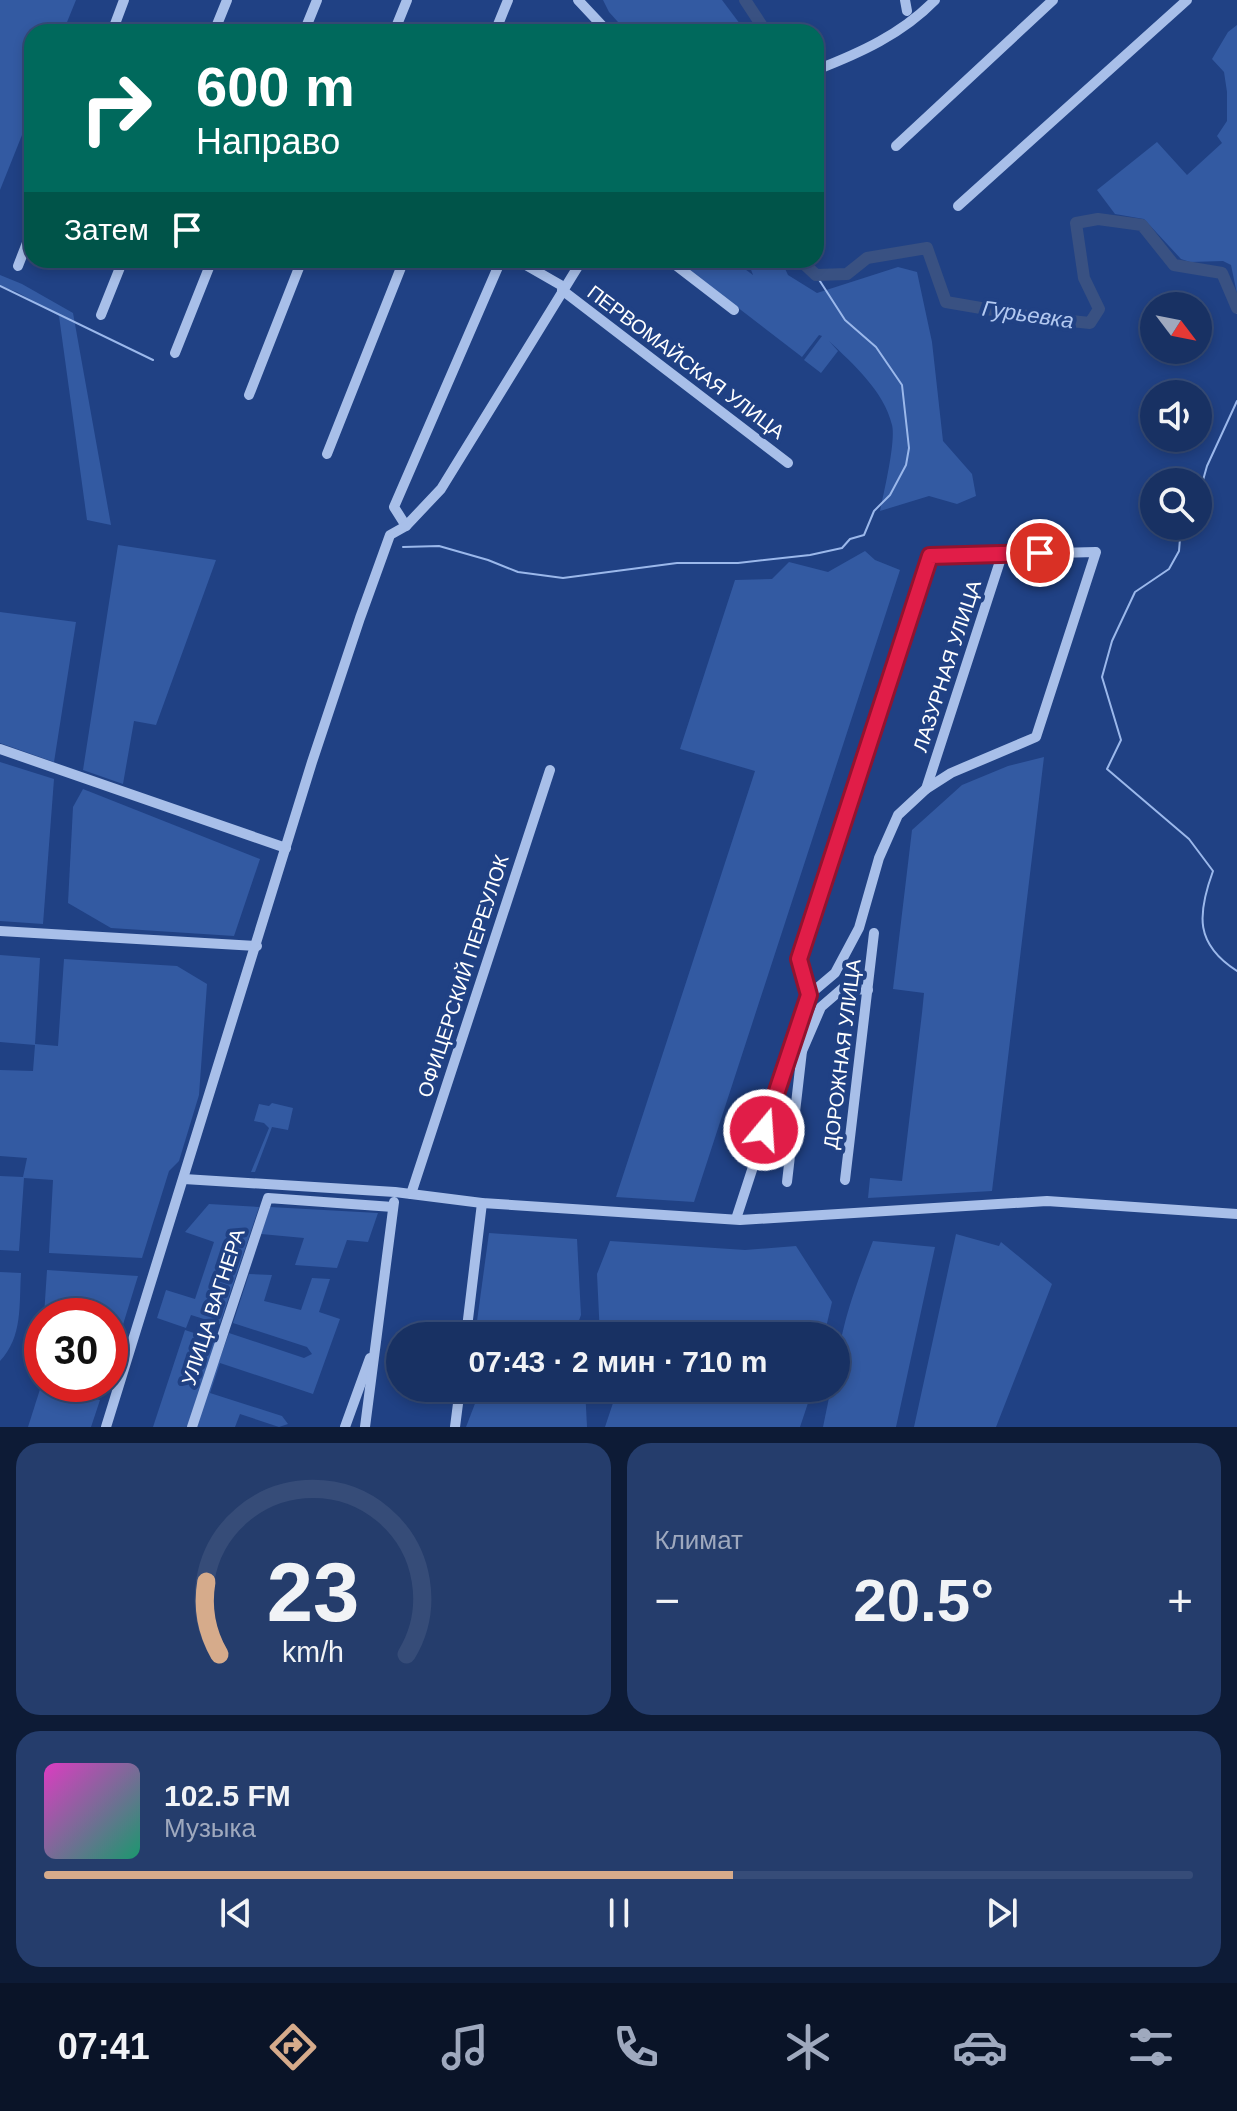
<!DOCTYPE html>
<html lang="ru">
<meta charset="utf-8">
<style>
body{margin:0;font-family:Arial,sans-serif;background:#253d6c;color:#f1f3f6;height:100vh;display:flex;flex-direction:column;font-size:30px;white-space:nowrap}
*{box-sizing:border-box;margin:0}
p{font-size:26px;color:#9fa9be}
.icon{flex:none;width:44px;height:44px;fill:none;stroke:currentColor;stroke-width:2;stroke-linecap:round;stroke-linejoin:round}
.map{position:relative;height:1427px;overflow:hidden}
.sheet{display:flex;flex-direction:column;gap:16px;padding:16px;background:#0d1b36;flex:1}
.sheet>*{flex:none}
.hud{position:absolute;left:24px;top:24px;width:800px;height:244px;border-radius:24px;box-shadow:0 4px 12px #0003,0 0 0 2px #364c78;background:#00695c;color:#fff;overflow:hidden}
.needle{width:52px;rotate:122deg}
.controls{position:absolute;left:1140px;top:292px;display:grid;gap:16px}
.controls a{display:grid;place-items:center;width:72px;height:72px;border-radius:50%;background:#183163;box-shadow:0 4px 12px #0003,0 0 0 2px #364c78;font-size:40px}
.speed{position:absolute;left:24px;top:1298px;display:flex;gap:16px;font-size:40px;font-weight:700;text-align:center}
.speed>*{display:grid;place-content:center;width:104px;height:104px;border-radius:50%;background:#183163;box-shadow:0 4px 12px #0003,0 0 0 2px #364c78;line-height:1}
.speed .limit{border:12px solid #d22;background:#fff;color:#111}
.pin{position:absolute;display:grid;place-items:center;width:68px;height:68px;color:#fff;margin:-34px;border:4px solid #fff;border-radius:50%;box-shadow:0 2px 8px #0007}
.me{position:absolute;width:88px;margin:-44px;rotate:18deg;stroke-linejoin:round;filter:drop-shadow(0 0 6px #0008)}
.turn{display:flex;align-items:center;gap:28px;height:168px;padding:0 40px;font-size:36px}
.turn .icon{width:104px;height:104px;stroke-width:2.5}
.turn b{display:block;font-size:56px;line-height:68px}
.then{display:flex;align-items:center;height:76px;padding:0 40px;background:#0003;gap:16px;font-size:30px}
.big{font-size:60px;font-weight:600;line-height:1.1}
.sheet .card{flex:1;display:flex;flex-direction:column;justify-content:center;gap:12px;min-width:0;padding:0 28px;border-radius:24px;background:#253d6c}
.sheet .dial{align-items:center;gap:0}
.dial svg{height:208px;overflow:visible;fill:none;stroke:#364c78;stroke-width:7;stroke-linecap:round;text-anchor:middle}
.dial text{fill:#f1f3f6;stroke:none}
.song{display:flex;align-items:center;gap:24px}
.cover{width:96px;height:96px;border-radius:12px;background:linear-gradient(135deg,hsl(310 70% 55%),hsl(160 70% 35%))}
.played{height:8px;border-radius:4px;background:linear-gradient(90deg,#d6ab8b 60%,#364c78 60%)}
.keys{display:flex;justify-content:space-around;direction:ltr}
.heat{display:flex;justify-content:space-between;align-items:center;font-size:44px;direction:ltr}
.sheet .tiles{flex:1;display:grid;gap:16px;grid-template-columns:1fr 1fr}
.card:last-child{grid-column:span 2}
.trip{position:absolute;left:386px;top:1322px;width:464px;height:80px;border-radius:40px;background:#183163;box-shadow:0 4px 12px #0003,0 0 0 2px #364c78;font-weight:600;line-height:80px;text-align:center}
.tabs{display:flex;height:128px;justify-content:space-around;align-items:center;background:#0a1428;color:#9fa9be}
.tabs .icon{width:56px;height:56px}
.tabs .current{color:#d6ab8b}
.tabs b{font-size:36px;color:#f1f3f6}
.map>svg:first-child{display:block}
.green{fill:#335aa2}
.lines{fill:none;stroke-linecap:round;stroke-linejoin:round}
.stream{stroke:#9bb8eb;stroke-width:2}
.river{stroke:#395182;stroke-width:12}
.minor{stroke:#a8bfe9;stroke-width:10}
.route-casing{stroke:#92132f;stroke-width:20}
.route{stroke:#e11d48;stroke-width:14}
.labels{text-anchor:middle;stroke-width:8;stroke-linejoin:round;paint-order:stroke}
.street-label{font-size:20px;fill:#fff;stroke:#204184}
.water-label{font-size:22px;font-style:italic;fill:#b3c9f1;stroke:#204184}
</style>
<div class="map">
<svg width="1237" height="1427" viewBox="0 0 1237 1427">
<rect width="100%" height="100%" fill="#204184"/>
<g class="green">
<polygon points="0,0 76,0 63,32 32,32 32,110 0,190"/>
<polygon points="603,0 722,0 746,32 627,32 609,12"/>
<polygon points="1237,25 1237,294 1231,265 1223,261 1190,262 1181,259 1144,219 1115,214 1097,190 1157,142 1187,175 1222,143 1217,136 1227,121 1227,92 1224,72 1212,59 1228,32"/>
<path d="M 676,260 L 741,260 L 738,264 L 753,275 L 750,267 L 742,260 L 781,260 L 788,275 L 817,293 L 898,267 L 917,272 L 932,342 L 943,441 L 972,474 L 976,496 L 957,504 L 929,496 L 880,511 C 884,492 896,441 892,425 C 884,391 853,364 829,341 L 838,351 L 821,373 L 804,360 L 822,336 L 819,335 L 802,357 Z"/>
<polygon points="0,275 22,284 73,313 111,525 87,520 59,316 17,292 0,286"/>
<polygon points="118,545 216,560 156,725 134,721 123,784 83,770"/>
<polygon points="865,551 875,560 900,570 694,1202 616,1197 755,771 680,749 735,580 772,579 789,562 828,572"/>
<polygon points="0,612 76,622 54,762 0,743"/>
<polygon points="1044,757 992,1191 868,1198 870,1178 902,1181 922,1013 924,993 893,989 912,830 962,785 1008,766"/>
<polygon points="0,762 54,779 43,924 0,921"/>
<polygon points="83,789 260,859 234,936 111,928 68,903 73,807"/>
<polygon points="0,955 40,958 35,1044 58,1046 64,959 177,966 207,984 199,1095 179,1161 169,1171 142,1258 49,1253 53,1180 24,1178 19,1251 0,1250 0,1176 23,1177 27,1158 0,1156 0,1070 33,1071 35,1045 0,1042"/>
<polygon points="272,1103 293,1108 288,1130 272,1127 255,1172 251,1172 269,1128 264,1123 254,1121 259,1104 269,1106"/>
<polygon points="209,1204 259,1207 220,1324 191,1315 186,1328 157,1318 166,1290 195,1299 214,1242 185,1232"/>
<polygon points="270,1207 378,1213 368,1242 347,1240 337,1268 295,1265 304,1238 261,1234"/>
<polygon points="489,1233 577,1239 581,1315 573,1336 475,1336"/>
<polygon points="956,1234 999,1246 1001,1242 1052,1284 996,1427 914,1427"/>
<polygon points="610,1241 745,1250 796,1246 832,1302 824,1336 600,1336 597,1274"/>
<path d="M 873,1241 L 935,1247 L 896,1427 L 823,1427 L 831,1388 L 836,1388 C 836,1336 855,1288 873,1241 Z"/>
<polygon points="47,1270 138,1276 113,1357 110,1357 110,1316 44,1316"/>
<path d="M 0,1272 L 21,1273 C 19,1304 23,1337 0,1361 Z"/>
<polygon points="249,1274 272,1275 264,1301 301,1310 312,1278 330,1279 319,1312 340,1319 313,1394 220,1363 210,1393 282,1416 288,1424 279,1427 240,1414 235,1427 153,1427 185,1330 215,1340 216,1337 219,1361 229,1333 304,1358 312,1354 307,1347 233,1323"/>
<polygon points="42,1383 100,1400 91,1427 28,1427"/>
<polygon points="481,1388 585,1388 587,1427 466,1427"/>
<polygon points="618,1388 813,1388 800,1427 605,1427"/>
</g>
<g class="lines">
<g class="stream">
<polyline points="0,286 153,360"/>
<polyline points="1235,308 1237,313"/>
<polyline points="1198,498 1207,466 1237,401"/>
<path d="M 1181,526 L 1179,551 L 1169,569 L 1135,592 L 1112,641 L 1102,677 L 1121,740 L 1107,769 L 1189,839 L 1213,871 C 1197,915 1195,944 1237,971"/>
<polyline points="403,547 439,546 488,560 518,572 563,578 677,563 738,563 810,555 842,548 850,539 864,535 874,511 890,495 906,465 909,448 902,385 876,347 845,320 816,275"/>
</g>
<g class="river">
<polyline points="745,0 766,32"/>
<polyline points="800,260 816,275 847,274 867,258 927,248 946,302 1033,317 1090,323 1099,309 1084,278 1076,223 1098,219 1142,225 1174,265 1222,273 1237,308"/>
</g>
<g class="minor">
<polyline points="578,0 608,32"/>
<polyline points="905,0 907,11"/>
<polyline points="112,32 124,0"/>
<polyline points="214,32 227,0"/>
<polyline points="304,32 317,0"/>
<polyline points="394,32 407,0"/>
<polyline points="495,32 508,0"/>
<path d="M 816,70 C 860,53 902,34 935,0"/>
<polyline points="896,146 1053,0"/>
<polyline points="958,206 1187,0"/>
<polyline points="517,260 564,287"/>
<polyline points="669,260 734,310"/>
<polyline points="18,266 32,230"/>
<polyline points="562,290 788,463"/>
<polyline points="101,315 123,260"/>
<polyline points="175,353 212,260"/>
<polyline points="249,395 302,260"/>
<polyline points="327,454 404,260"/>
<polyline points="406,526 394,507 501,260"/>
<polyline points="0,749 286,848"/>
<polyline points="926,789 1002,555"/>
<polyline points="0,931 257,946"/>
<polyline points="802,1051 821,1007 843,988 868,990"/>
<polyline points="184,1179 395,1192 482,1203 740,1220 1047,1201 1237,1214"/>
<polyline points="845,1180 874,933"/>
<polyline points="787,1182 802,1051 792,1047"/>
<polyline points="411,1194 550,770"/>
<polyline points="736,1219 809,995 799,959 930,556 1096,552 1036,737 951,773 926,789 898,815 879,858 859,928 835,973 809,995"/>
<polyline points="466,1336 482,1203"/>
<polyline points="106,1427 312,762 360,618 390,535 406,526 441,489 582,260"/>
<polyline points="192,1427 268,1198 393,1207"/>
<polyline points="345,1427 370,1358"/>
<polyline points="365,1427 394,1202"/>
<polyline points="455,1427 460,1388"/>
</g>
</g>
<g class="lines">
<defs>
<polyline id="route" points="764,1130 809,995 799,959 930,556 1040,553"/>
</defs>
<use href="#route" class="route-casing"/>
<use href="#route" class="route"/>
</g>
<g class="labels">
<g class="street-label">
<text transform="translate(686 362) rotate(37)" y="7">ПЕРВОМАЙСКАЯ УЛИЦА</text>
<text transform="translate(947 666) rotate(-72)" y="7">ЛАЗУРНАЯ УЛИЦА</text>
<text transform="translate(463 976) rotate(-72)" y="7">ОФИЦЕРСКИЙ ПЕРЕУЛОК</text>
<text transform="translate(842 1054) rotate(-83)" y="7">ДОРОЖНАЯ УЛИЦА</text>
<text transform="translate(213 1307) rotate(-72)" y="7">УЛИЦА ВАГНЕРА</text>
</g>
<g class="water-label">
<text transform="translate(1028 314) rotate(8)" y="8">Гурьевка</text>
</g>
</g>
</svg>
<div class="controls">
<a><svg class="needle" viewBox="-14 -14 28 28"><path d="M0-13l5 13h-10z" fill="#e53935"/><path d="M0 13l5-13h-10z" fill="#9fa9be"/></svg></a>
<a><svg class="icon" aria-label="sound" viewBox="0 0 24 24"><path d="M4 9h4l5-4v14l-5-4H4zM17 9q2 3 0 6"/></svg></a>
<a><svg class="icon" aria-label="search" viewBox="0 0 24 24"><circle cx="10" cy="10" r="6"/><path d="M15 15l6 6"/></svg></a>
</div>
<div class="speed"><div class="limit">30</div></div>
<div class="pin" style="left:1040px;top:553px;background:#d93025"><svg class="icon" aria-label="arrive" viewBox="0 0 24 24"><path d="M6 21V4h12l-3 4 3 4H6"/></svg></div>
<svg class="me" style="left:764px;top:1130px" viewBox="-20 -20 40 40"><circle r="17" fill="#e11d48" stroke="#fff" stroke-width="3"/><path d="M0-11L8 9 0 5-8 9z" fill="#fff"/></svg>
<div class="trip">07:43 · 2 мин · 710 m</div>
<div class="hud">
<div class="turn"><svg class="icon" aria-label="right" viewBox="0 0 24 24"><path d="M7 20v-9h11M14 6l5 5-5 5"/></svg><div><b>600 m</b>Направо</div></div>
<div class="then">Затем<svg class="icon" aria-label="arrive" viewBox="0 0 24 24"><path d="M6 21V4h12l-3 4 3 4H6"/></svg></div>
</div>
</div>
<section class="sheet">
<div class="tiles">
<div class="card dial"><svg viewBox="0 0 100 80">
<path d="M14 69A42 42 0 1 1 86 69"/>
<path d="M14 69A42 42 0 0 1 9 41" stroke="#d6ab8b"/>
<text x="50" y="56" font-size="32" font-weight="700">23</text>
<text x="50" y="72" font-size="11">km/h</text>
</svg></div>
<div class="card"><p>Климат</p>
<div class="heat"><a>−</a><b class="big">20.5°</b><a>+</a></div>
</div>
<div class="card">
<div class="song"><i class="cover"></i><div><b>102.5 FM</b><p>Музыка</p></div></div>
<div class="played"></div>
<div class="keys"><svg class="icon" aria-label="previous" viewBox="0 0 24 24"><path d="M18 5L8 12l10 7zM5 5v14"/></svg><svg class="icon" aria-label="pause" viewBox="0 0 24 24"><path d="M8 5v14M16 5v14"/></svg><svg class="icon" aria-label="next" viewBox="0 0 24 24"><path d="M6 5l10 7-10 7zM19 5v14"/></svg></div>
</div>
</div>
</section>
<nav class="tabs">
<b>07:41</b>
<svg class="icon current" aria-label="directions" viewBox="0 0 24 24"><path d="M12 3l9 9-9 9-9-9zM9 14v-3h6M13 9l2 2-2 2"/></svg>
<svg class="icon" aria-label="music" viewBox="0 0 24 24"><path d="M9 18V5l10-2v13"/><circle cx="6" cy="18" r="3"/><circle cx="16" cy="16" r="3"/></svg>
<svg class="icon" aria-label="phone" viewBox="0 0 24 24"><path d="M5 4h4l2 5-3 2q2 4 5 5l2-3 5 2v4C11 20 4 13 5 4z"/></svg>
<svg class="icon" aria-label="climate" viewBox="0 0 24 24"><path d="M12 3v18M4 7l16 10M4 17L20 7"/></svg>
<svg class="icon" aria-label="car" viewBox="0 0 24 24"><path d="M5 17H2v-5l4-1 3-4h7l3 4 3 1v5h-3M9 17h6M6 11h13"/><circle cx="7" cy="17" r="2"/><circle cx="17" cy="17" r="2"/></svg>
<svg class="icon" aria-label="filters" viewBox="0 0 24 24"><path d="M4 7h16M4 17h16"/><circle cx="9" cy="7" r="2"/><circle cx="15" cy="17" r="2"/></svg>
</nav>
